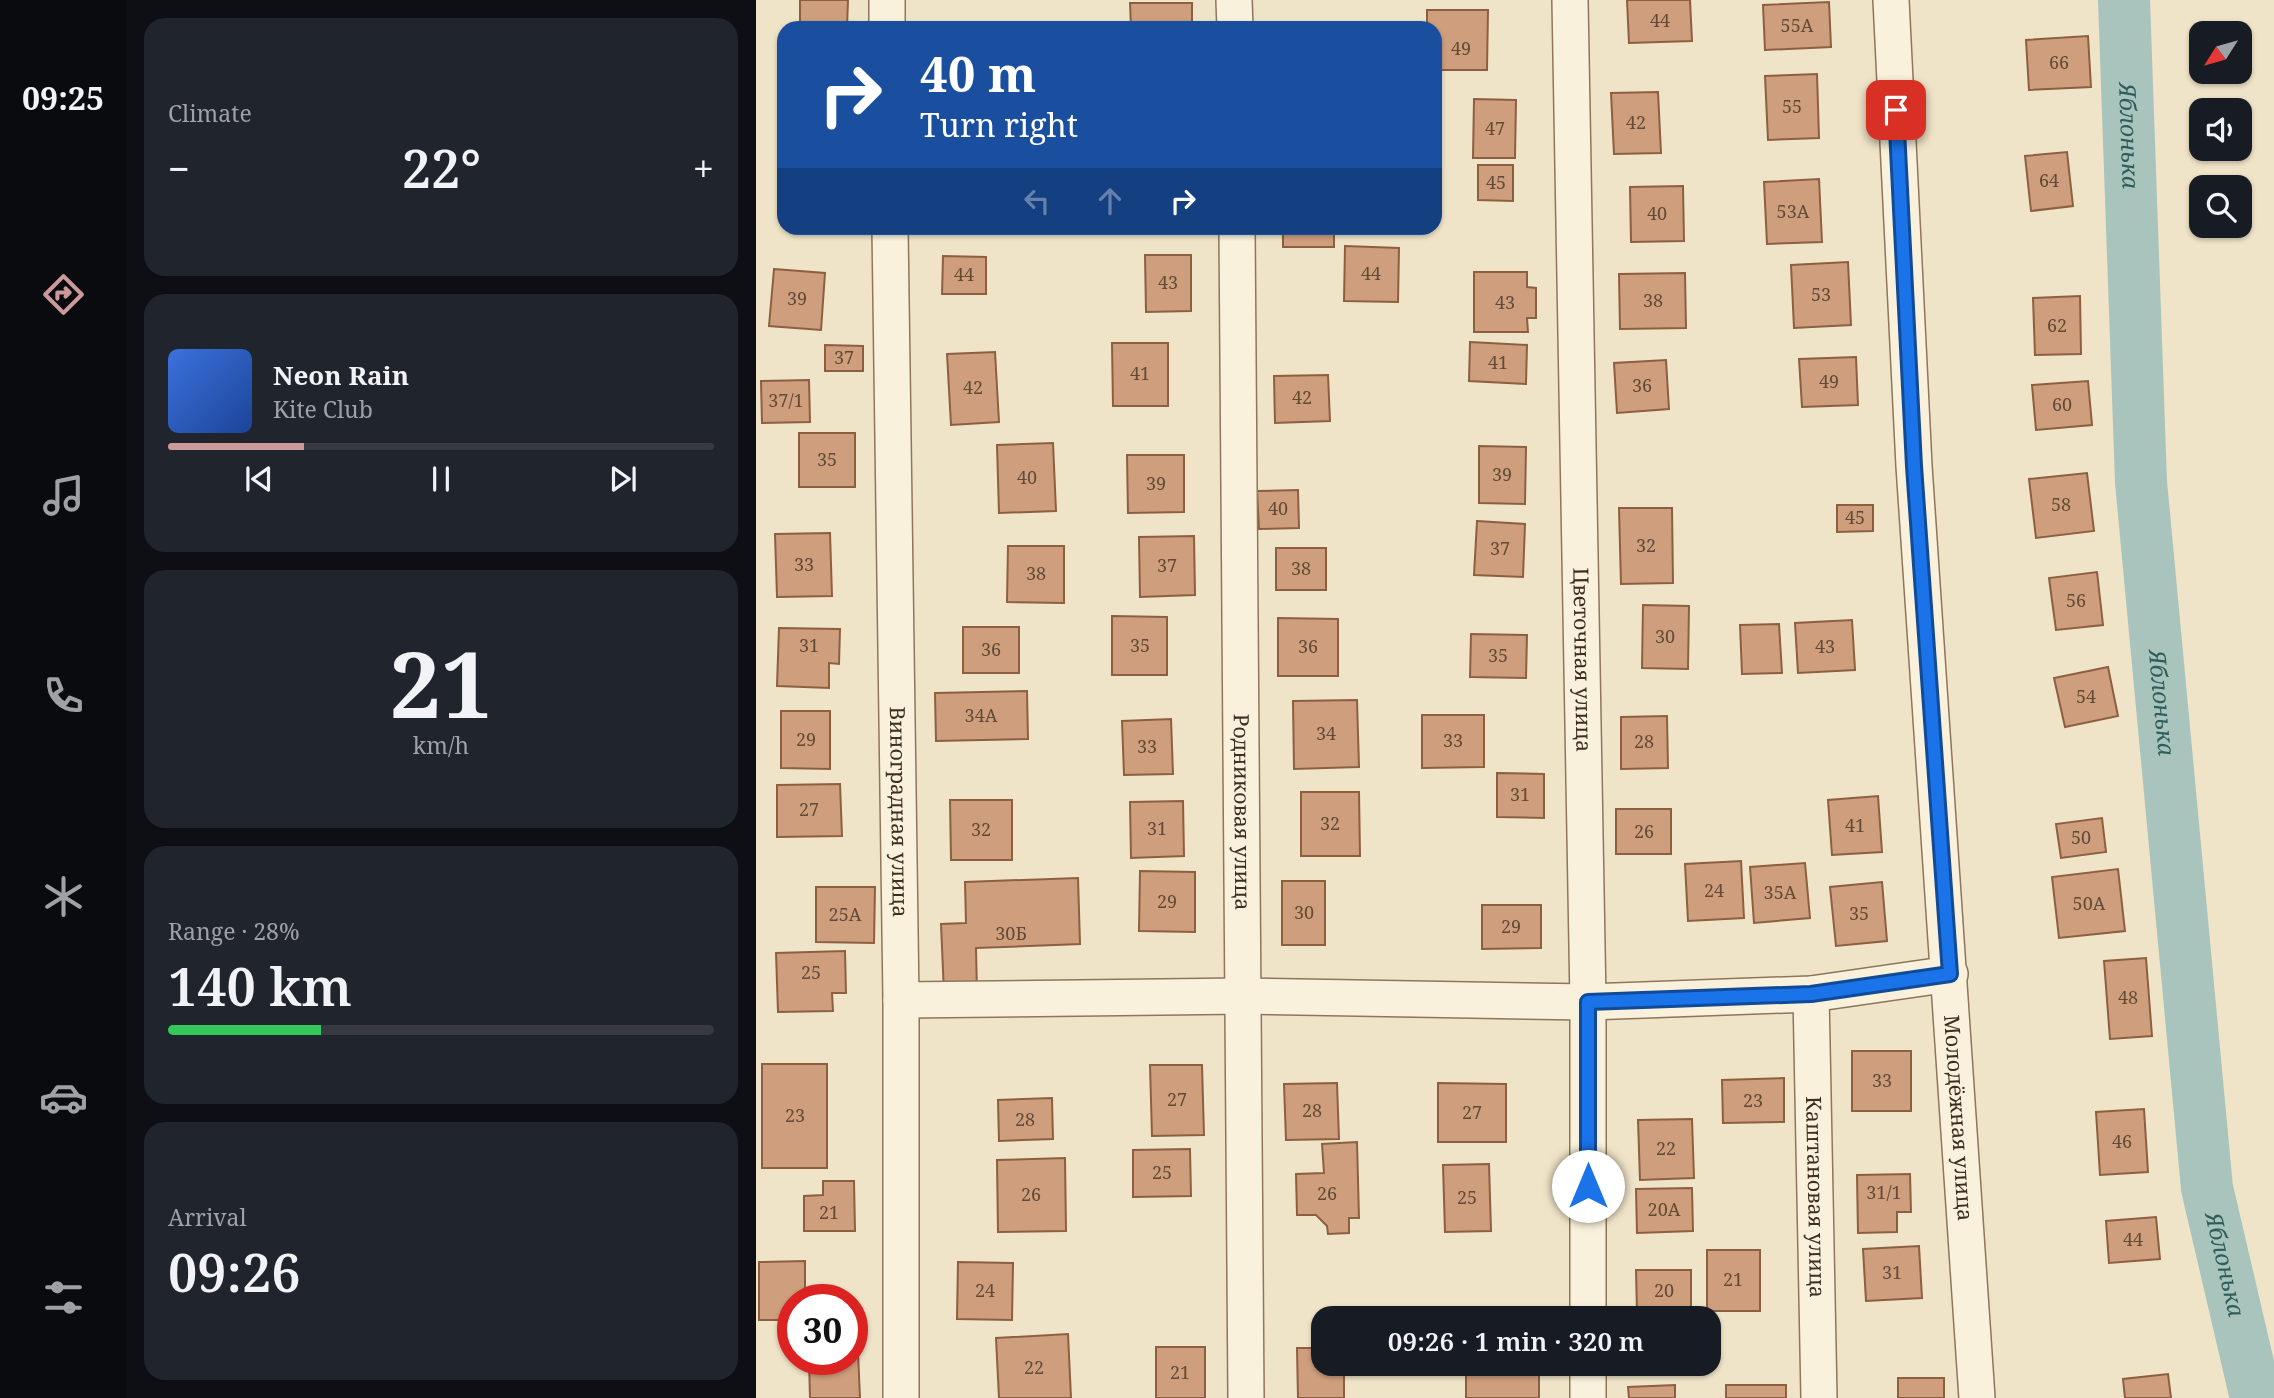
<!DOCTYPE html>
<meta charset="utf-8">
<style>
body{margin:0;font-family:"Noto Serif",serif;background:#20242c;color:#f1f3f6;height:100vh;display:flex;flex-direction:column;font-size:26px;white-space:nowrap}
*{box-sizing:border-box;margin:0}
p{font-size:23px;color:#9ea1a6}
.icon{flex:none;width:38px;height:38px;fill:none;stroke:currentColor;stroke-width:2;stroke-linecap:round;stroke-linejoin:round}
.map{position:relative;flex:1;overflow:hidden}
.side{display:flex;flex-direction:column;gap:18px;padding:18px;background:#0d0f14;width:630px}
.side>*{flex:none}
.top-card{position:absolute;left:21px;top:21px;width:665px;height:214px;border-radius:21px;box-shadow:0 2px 5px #0004;background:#1a4fa0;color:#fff;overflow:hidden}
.needle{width:46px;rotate:233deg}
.controls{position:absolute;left:1433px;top:21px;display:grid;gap:14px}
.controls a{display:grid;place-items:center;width:63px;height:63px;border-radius:14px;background:#171b24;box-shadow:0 2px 5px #0004;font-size:35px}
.speed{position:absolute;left:21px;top:1284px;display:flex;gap:14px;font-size:35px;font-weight:700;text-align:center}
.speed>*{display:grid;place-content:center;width:91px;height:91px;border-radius:50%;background:#171b24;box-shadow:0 2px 5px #0004;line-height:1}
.speed .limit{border:10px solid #d22;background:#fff;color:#111}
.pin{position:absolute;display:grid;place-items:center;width:60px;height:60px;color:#fff;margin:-30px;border-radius:14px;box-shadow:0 4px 10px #0006}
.me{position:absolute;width:77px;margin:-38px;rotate:0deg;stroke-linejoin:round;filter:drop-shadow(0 0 5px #0008)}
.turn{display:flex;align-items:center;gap:24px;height:147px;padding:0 28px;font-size:32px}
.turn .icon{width:91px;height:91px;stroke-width:2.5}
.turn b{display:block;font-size:49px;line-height:60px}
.lanes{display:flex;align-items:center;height:66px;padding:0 28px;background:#0003;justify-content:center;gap:35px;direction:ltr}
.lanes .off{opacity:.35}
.big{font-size:52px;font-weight:600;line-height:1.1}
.side .widget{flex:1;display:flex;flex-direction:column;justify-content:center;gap:10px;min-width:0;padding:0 24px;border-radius:21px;background:#20242c}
.side .dial{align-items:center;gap:0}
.dial b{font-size:91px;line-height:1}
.song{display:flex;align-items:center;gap:21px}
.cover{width:84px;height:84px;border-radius:10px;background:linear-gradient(135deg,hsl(220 70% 55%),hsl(220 70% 35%))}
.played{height:7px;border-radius:4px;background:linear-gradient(90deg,#cc999b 25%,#363941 25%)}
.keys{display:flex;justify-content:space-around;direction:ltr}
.heat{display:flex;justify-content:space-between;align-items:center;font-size:38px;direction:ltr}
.charge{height:10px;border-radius:5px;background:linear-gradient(90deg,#34c759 28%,#363941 0)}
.trip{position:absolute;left:555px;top:1306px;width:410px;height:70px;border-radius:21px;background:#171b24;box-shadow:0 2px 5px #0004;font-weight:600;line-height:70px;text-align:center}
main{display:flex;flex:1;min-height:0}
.dock{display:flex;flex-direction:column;width:126px;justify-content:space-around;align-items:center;background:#090b0e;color:#9ea1a6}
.dock .icon{width:49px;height:49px}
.dock .active{color:#cc999b}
.dock b{font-size:32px;color:#f1f3f6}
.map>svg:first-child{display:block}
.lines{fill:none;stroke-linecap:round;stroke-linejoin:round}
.river{stroke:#a9c4bc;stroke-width:52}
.building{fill:#cf9f7d;stroke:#8d5f41;stroke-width:2}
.minor-casing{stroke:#8d765c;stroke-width:38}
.minor{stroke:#faf1dc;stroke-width:35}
.route-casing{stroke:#114b97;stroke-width:18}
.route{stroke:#1a73e8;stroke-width:12}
.labels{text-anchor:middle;stroke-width:7;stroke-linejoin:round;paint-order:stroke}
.number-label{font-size:18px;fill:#624a37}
.street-label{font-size:21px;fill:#3d2e20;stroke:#f7eed8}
.water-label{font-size:23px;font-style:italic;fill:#2f5d5a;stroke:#f7eed8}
</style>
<main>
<nav class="dock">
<b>09:25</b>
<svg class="icon active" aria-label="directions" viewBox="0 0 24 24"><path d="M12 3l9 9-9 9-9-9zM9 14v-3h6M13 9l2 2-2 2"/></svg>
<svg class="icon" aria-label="music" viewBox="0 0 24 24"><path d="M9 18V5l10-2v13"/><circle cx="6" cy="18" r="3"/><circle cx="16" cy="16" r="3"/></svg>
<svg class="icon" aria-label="phone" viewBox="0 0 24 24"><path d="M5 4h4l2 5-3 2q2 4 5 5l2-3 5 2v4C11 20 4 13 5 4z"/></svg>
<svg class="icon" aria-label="climate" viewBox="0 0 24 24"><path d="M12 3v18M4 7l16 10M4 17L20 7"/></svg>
<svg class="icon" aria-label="car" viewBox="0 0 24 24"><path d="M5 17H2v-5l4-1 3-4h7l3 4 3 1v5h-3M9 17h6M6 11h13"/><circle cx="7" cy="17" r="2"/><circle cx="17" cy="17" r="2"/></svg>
<svg class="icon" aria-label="filters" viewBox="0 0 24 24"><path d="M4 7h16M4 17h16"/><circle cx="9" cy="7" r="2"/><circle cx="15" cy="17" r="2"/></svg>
</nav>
<section class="side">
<div class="widget"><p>Climate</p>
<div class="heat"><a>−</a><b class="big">22°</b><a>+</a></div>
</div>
<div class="widget">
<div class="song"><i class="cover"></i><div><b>Neon Rain</b><p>Kite Club</p></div></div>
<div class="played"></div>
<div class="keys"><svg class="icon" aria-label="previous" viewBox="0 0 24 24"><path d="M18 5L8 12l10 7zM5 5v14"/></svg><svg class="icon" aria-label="pause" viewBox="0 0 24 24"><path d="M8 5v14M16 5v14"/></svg><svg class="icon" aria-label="next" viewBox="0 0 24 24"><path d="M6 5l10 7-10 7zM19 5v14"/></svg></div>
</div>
<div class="widget dial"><b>21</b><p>km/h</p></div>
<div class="widget"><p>Range · 28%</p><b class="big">140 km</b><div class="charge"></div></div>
<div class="widget"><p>Arrival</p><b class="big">09:26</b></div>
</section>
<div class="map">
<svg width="1518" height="1398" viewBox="0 0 1518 1398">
<rect width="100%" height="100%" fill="#f0e4c8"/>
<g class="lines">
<path class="river" id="s1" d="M 1368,0 L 1385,482 L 1451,1188 L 1500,1398"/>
</g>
<g class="building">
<polygon points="44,0 92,0 91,28 44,27"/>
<polygon points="871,0 934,0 936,41 873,43"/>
<polygon points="1073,2 1075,47 1009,50 1007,5"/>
<polygon points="374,3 436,3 436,28 375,28"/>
<polygon points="671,10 732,10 731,70 679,70 679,28 671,28"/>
<polygon points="1332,36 1335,87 1273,90 1270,40"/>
<polygon points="1061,74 1063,138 1012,140 1009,76"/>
<polygon points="902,92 905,153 858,154 855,93"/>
<polygon points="718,99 760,100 759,158 717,158"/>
<polygon points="1311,152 1317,206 1275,211 1269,156"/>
<polygon points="722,165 757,165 757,201 722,200"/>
<polygon points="1063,179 1066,242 1011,244 1008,182"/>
<polygon points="927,186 928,241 875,242 874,187"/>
<rect x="527" y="228" width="51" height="19"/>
<polygon points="589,246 643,248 642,302 588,301"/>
<polygon points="389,255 435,255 435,311 390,312"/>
<polygon points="187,256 230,257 230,294 186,294"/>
<polygon points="1092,262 1095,325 1038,328 1035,265"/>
<polygon points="18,269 69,273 65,330 13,326"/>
<polygon points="718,272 771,272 771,287 780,288 780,318 771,318 772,332 718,332"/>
<polygon points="929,273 930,328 864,329 863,274"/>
<polygon points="1324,296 1325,354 1279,355 1277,298"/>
<polygon points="714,342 771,345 770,384 713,381"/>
<polygon points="356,343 412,343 412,406 357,406"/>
<polygon points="69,345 107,346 107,371 69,371"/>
<polygon points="239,352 243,422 195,425 191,354"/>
<polygon points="1100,357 1102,405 1046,407 1043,359"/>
<polygon points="910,360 913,409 861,413 858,363"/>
<polygon points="572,375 574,421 519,423 518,376"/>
<polygon points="53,380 54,422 6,423 5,381"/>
<polygon points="1332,381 1336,425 1280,430 1276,385"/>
<rect x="43" y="433" width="56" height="54"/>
<polygon points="297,443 300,511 243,513 241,445"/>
<polygon points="723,446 770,447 769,504 723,503"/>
<polygon points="371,455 428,455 428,512 372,513"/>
<polygon points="1331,473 1338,531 1280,538 1273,479"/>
<polygon points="542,490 543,528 503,529 501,491"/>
<polygon points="1081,505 1117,505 1117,531 1081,532"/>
<polygon points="863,508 916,508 917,583 865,584"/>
<polygon points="721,521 769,524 767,577 718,575"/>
<polygon points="74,533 76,596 21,597 19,534"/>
<polygon points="438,536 439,595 384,597 383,537"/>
<polygon points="252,546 308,546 308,603 251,602"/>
<rect x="520" y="548" width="50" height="42"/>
<polygon points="1341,572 1347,625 1300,630 1293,578"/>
<polygon points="887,605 933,606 932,669 886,668"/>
<polygon points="356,616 411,617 411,675 356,675"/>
<polygon points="522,618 582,619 582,676 522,676"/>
<polygon points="1096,620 1099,670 1042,673 1039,623"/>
<polygon points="1023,624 1026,673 986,674 984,625"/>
<rect x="207" y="627" width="56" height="46"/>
<polygon points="23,628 84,629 83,664 73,663 73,688 21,686"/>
<polygon points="715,634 771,635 770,678 714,677"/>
<polygon points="1352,667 1362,716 1309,727 1298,678"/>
<polygon points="271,691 272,739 180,741 179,693"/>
<polygon points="601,700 603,767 538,769 537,701"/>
<polygon points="25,711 74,711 74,769 25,768"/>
<polygon points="666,715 728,715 728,767 666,768"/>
<polygon points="911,716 912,768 865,769 865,717"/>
<polygon points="415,719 417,774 368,775 366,721"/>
<polygon points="741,773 788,774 788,818 741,817"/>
<polygon points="84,784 86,836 21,837 21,785"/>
<polygon points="545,792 603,792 604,856 545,856"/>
<polygon points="1122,796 1126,852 1076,855 1072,800"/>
<polygon points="194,800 256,800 256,860 195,860"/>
<polygon points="427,801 428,856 375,858 374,802"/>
<rect x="860" y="809" width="55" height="45"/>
<polygon points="1346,818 1350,852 1305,858 1300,824"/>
<polygon points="985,861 988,918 932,921 929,864"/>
<polygon points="1049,863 1054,918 998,923 994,867"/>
<polygon points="1362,869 1369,931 1303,938 1296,877"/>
<polygon points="384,871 439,872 439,932 383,931"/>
<polygon points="322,878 324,944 220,948 221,993 188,994 185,924 210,923 209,882"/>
<rect x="526" y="881" width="43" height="64"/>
<polygon points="1126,882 1131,941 1080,946 1074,887"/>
<polygon points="60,887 119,887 118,943 60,942"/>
<polygon points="726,905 785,905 785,948 726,949"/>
<polygon points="89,951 90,993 76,993 77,1011 22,1012 20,953"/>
<polygon points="1390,958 1396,1036 1354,1039 1348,961"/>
<rect x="1096" y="1051" width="59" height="60"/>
<rect x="6" y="1064" width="65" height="104"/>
<polygon points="394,1065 446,1065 448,1135 396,1136"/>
<polygon points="1028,1078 1028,1122 967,1123 966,1080"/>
<polygon points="581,1083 583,1139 530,1140 528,1084"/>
<polygon points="682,1083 750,1084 750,1142 682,1142"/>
<polygon points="296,1098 297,1139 243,1141 242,1100"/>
<polygon points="1388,1109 1392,1172 1344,1175 1340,1112"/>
<polygon points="936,1119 938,1178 884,1180 882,1120"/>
<polygon points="601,1142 603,1218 593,1218 593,1233 572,1234 571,1226 560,1215 541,1215 540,1174 568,1173 566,1144"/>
<polygon points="434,1149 435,1196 377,1197 377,1150"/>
<polygon points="309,1158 310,1231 242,1232 241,1160"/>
<polygon points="733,1164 735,1231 689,1232 687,1165"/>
<polygon points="1154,1174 1155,1212 1141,1212 1141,1232 1102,1233 1101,1175"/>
<polygon points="67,1181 98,1181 99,1231 48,1231 48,1196 67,1195"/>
<polygon points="936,1188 937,1231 881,1233 880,1189"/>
<polygon points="1400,1217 1404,1259 1353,1263 1350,1221"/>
<polygon points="1163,1246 1166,1298 1110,1301 1107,1249"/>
<rect x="951" y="1250" width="53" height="61"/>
<polygon points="49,1261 49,1300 37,1300 37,1320 3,1320 3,1262"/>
<polygon points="202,1262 257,1263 256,1320 201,1319"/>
<polygon points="880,1270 935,1270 935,1312 881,1313"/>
<polygon points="312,1334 315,1398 243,1398 240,1338"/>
<rect x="400" y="1347" width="49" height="51"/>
<polygon points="541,1348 567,1348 567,1363 588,1363 588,1398 542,1398"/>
<polygon points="96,1352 102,1352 104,1398 54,1398 53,1360 96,1360"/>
<rect x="710" y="1363" width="73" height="35"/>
<polygon points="1412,1374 1415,1398 1369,1398 1367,1379"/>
<rect x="1142" y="1378" width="46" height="20"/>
<polygon points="919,1385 919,1398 873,1398 872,1387"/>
<rect x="970" y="1385" width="60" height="13"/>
</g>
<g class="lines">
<defs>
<g id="minor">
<polyline points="131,0 131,28"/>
<polyline points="478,0 479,28"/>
<path id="s2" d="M 814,0 L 832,1002 L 832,1318"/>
<path id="s3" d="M 1135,0 L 1158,466 L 1221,1398"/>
<path id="s4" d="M 134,228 L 145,1000 L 145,1398"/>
<path id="s5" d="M 481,228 L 490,1398"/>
<path id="s6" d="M 1055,994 L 1063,1398"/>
<polyline points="145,1000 488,996 832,1002 1055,994 1194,974"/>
<polyline points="832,1398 832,1363"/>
</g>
</defs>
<use href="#minor" class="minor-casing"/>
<use href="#minor" class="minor"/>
</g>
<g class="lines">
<defs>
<polyline id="route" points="832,1186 832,1002 1055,994 1194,974 1158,466 1140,110"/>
</defs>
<use href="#route" class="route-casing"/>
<use href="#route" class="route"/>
</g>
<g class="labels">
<g class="number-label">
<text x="904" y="27">44</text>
<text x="1041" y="32">55А</text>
<text x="705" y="55">49</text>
<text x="1303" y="69">66</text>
<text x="1036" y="113">55</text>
<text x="880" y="129">42</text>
<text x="739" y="135">47</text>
<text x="1293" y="187">64</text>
<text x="740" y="189">45</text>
<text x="1037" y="218">53А</text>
<text x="901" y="220">40</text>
<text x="615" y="280">44</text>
<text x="208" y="281">44</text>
<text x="412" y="289">43</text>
<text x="1065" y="301">53</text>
<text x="41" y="305">39</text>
<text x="897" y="307">38</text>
<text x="749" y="309">43</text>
<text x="1301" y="332">62</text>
<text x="88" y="364">37</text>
<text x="742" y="369">41</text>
<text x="384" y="380">41</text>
<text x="1073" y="388">49</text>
<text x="886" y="392">36</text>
<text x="217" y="394">42</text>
<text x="546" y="404">42</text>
<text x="30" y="407">37/1</text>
<text x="1306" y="411">60</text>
<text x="71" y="466">35</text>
<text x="746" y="481">39</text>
<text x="271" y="484">40</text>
<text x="400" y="490">39</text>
<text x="1305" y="511">58</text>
<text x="522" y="515">40</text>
<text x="1099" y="524">45</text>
<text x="890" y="552">32</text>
<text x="744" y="555">37</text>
<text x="48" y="571">33</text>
<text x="411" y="572">37</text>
<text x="545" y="575">38</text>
<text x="280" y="580">38</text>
<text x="1320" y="607">56</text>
<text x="909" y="643">30</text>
<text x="53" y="652">31</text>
<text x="384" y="652">35</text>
<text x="552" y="653">36</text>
<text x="1069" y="653">43</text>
<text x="235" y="656">36</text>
<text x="742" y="662">35</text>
<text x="1330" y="703">54</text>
<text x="225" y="722">34А</text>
<text x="570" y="740">34</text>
<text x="50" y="746">29</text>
<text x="697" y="747">33</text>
<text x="888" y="748">28</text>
<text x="391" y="753">33</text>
<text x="764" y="801">31</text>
<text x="53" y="816">27</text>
<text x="574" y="830">32</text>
<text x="1099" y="832">41</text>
<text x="401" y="835">31</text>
<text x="225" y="836">32</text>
<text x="888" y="838">26</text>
<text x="1325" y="844">50</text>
<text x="958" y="897">24</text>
<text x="1024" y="899">35А</text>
<text x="411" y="908">29</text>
<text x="1333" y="910">50А</text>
<text x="548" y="919">30</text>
<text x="1103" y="920">35</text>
<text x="89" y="921">25А</text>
<text x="755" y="933">29</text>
<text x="255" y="940">30Б</text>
<text x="55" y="979">25</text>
<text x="1372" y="1004">48</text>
<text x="1126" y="1087">33</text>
<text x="421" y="1106">27</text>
<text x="997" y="1107">23</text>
<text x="556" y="1117">28</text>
<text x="716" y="1119">27</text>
<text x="39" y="1122">23</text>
<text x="269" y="1126">28</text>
<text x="1366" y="1148">46</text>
<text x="910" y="1155">22</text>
<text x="406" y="1179">25</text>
<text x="1128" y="1199">31/1</text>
<text x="571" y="1200">26</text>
<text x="275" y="1201">26</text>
<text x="711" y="1204">25</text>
<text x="908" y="1216">20А</text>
<text x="73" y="1219">21</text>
<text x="1377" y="1246">44</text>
<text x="1136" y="1279">31</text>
<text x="977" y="1286">21</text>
<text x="229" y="1297">24</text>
<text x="908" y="1297">20</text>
<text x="278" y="1374">22</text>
<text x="424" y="1379">21</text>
</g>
<g class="street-label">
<text dy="7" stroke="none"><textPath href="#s2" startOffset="660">Цветочная улица</textPath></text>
<text dy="7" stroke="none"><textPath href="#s4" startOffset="584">Виноградная улица</textPath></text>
<text dy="7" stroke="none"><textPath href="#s5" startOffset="584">Родниковая улица</textPath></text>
<text dy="7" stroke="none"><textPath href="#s3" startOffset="1120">Молодёжная улица</textPath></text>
<text dy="7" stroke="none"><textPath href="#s6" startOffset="203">Каштановая улица</textPath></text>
</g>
<g class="water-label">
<text dy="8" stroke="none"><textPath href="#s1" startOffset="136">Яблонька</textPath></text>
<text dy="8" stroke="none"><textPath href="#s1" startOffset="704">Яблонька</textPath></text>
<text dy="8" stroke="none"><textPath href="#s1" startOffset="1270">Яблонька</textPath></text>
</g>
</g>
</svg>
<div class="controls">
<a><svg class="needle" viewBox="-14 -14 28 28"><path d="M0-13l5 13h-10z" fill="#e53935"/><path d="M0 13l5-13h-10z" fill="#9ea1a6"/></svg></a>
<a><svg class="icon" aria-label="sound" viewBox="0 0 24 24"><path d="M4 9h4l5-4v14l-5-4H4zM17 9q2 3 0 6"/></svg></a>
<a><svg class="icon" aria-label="search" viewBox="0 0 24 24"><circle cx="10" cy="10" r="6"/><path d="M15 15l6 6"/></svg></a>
</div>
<div class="speed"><div class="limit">30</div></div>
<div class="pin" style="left:1140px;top:110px;background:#d93025"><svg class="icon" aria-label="arrive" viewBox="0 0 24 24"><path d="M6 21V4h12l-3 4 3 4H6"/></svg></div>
<svg class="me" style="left:832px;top:1186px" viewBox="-20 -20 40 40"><circle r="19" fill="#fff"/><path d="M0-13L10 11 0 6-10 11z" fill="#1a73e8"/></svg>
<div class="trip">09:26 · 1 min · 320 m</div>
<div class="top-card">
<div class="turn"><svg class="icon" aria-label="right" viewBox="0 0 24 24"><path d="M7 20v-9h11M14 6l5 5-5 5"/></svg><div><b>40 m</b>Turn right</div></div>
<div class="lanes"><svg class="icon off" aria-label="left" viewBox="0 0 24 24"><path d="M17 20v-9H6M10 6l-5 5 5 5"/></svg><svg class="icon off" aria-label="ahead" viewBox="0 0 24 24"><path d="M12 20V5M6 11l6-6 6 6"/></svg><svg class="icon" aria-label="right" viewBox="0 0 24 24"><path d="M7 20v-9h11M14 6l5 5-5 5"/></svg></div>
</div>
</div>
</main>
